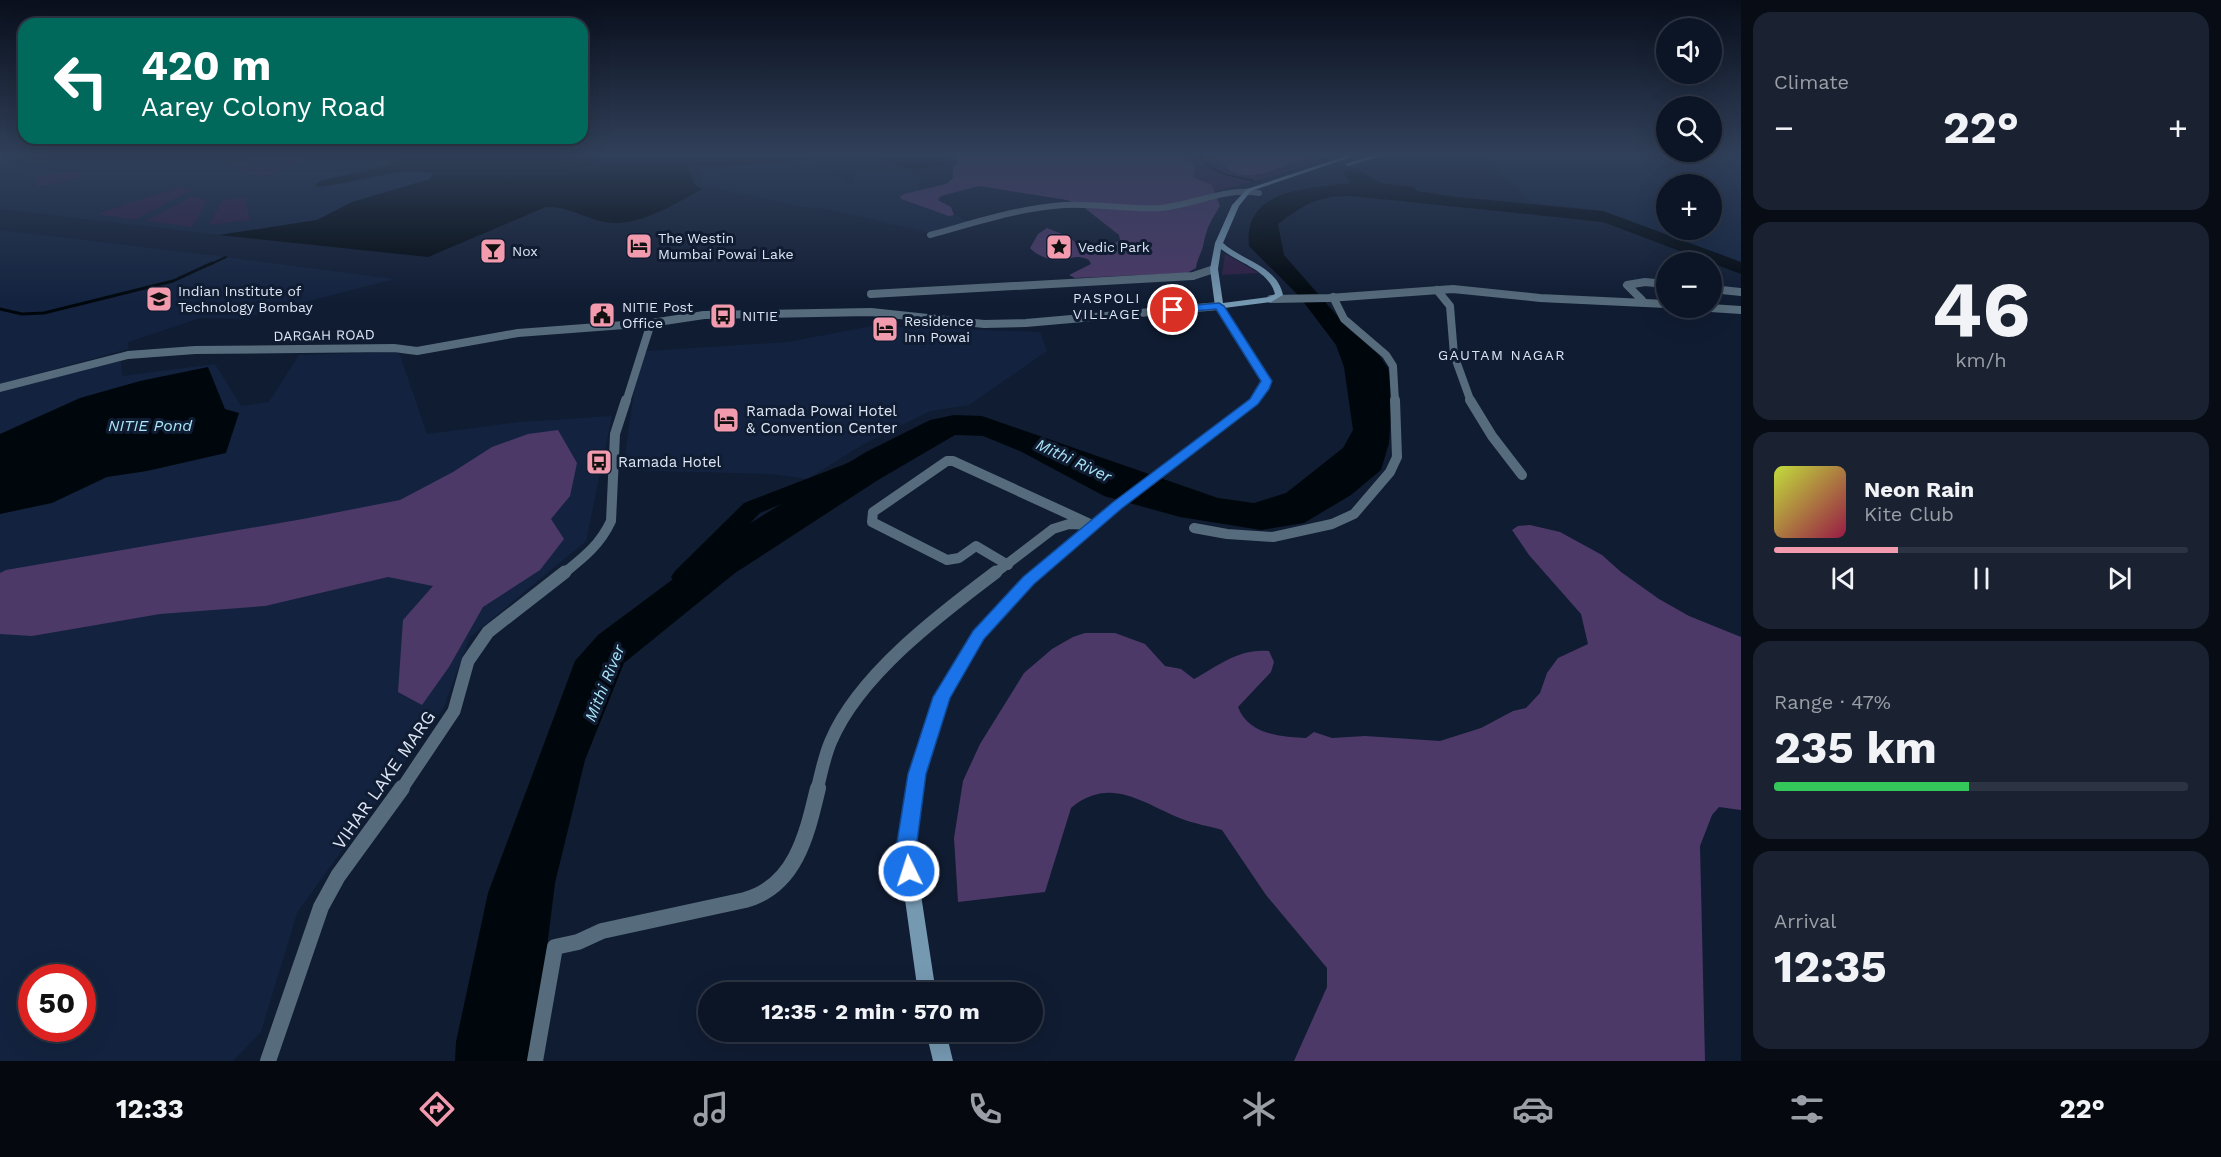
<!DOCTYPE html>
<meta charset="utf-8">
<style>
body{margin:0;font-family:"Work Sans",sans-serif;background:#1a2232;color:#f1f3f6;height:100vh;display:flex;flex-direction:column;font-size:22px;white-space:nowrap}
*{box-sizing:border-box;margin:0}
p{font-size:20px;color:#9a9fa7}
.icon{flex:none;width:33px;height:33px;fill:none;stroke:currentColor;stroke-width:2;stroke-linecap:round;stroke-linejoin:round}
.map{position:relative;flex:1;overflow:hidden}
.panel{display:flex;flex-direction:column;gap:12px;padding:12px;background:#070c15;width:480px}
.panel>*{flex:none}
.banner{position:absolute;left:18px;top:18px;width:570px;height:126px;border-radius:18px;box-shadow:0 6px 24px #0002,0 0 0 2px #2c3443;background:#00695c;color:#fff;overflow:hidden}
.buttons{position:absolute;left:1656px;top:18px;display:grid;gap:12px}
.buttons a{display:grid;place-items:center;width:66px;height:66px;border-radius:50%;background:#0c1526;box-shadow:0 6px 24px #0002,0 0 0 2px #2c3443;font-size:30px}
.speed{position:absolute;left:18px;top:964px;display:flex;gap:12px;font-size:30px;font-weight:700;text-align:center}
.speed>*{display:grid;place-content:center;width:78px;height:78px;border-radius:50%;background:#0c1526;box-shadow:0 6px 24px #0002,0 0 0 2px #2c3443;line-height:1}
.speed .limit{border:9px solid #d22;background:#fff;color:#111}
.pin{position:absolute;display:grid;place-items:center;width:51px;height:51px;color:#fff;margin:-26px;border:3px solid #fff;border-radius:50%;box-shadow:0 2px 6px #0007}
.me{position:absolute;width:66px;margin:-33px;rotate:356deg;stroke-linejoin:round;filter:drop-shadow(0 0 4px #0008)}
.turn{display:flex;align-items:center;gap:21px;height:126px;padding:0 24px;font-size:27px}
.turn .icon{width:78px;height:78px;stroke-width:2.5}
.turn b{display:block;font-size:42px;line-height:51px}
.big{font-size:45px;font-weight:700;line-height:1.1}
.panel .widget{flex:1;display:flex;flex-direction:column;justify-content:center;gap:9px;min-width:0;padding:0 21px;border-radius:18px;background:#1a2232}
.panel .dial{align-items:center;gap:0}
.dial b{font-size:78px;line-height:1}
.song{display:flex;align-items:center;gap:18px}
.cover{width:72px;height:72px;border-radius:9px;background:linear-gradient(135deg,hsl(70 70% 55%),hsl(340 70% 35%))}
.played{height:6px;border-radius:3px;background:linear-gradient(90deg,#f29aae 30%,#2c3443 30%)}
.keys{display:flex;justify-content:space-around;direction:ltr}
.heat{display:flex;justify-content:space-between;align-items:center;font-size:33px;direction:ltr}
.charge{height:9px;border-radius:4px;background:linear-gradient(90deg,#34c759 47%,#2c3443 0)}
.trip{position:absolute;left:698px;top:982px;width:345px;height:60px;border-radius:30px;background:#0c1526;box-shadow:0 6px 24px #0002,0 0 0 2px #2c3443;font-weight:700;line-height:60px;text-align:center}
.menu{display:flex;height:96px;justify-content:space-around;align-items:center;background:#05080f;color:#9a9fa7}
.menu .icon{width:42px;height:42px}
.menu .on{color:#f29aae}
.menu b{font-size:27px;color:#f1f3f6}
main{display:flex;flex:1;min-height:0}
.map>svg:first-child{display:block}
.built{fill:#13233f;fill-rule:evenodd}
.green{fill:#2e1e43}
.forest{fill:#4d3968}
.water{fill:#00070c}
.lines{fill:none;stroke-linecap:round;stroke-linejoin:round}
.stream-far1{stroke:#00070c;stroke-width:2}
.stream{stroke:#00070c;stroke-width:3}
.river{fill:#00070c;fill-rule:evenodd}
.street-far4{stroke:#566b7b;stroke-width:6}
.street-far3{stroke:#566b7b;stroke-width:8}
.street-far2{stroke:#566b7b;stroke-width:10}
.street-far1{stroke:#566b7b;stroke-width:13}
.street{stroke:#566b7b;stroke-width:16}
.secondary{fill:#7699b2;fill-rule:evenodd}
.route{fill:#1a73e8;stroke:#114b97;stroke-width:1.5}
.labels{text-anchor:middle;stroke-width:6;stroke-linejoin:round;paint-order:stroke}
.far-poi-label{font-size:14px;fill:#dde6f5;stroke:#101c32;text-anchor:start}
.far-neighbourhood-label{font-size:14px;letter-spacing:1.5px;fill:#dde6f5;stroke:#101c32}
.far-street-label{font-size:14px;fill:#dde6f5;stroke:#101c32}
.poi-label{font-size:15px;fill:#dde6f5;stroke:#101c32;text-anchor:start}
.water-label{font-size:16px;font-style:italic;fill:#aae6f8;stroke:#101c32}
.near-street-label{font-size:18px;fill:#dde6f5;stroke:#101c32}
</style>
<main>
<div class="map">
<svg width="1741" height="1061" viewBox="0 0 1741 1061">
<rect width="100%" height="100%" fill="#101c32"/>
<g class="built">
<polygon points="0,155 408,155 383,167 323,180 316,186 335,185 414,170 425,171 434,175 430,179 352,202 317,220 219,235 0,209"/>
<path d="M 1483,155 L 1741,155 L 1741,262 L 1603,211 L 1532,203 ZM 1666,184 L 1712,184 L 1712,230 L 1666,230 Z"/>
<polygon points="812,160 852,184 854,171 921,174 917,196 970,222 931,233 827,209 799,207 703,185 700,173 730,167"/>
<polygon points="0,230 226,257 394,279 241,319 200,318 128,342 128,349 0,384"/>
<polygon points="872,326 1040,332 1047,351 969,405 930,411 864,444 807,479 771,474 623,470 635,384 647,351 788,342"/>
<path d="M 395,352 L 400,355 L 427,434 L 520,422 L 612,416 L 586,541 L 470,637 L 443,709 L 297,913 L 261,1032 L 233,1061 L 0,1061 L 0,391 L 121,361 L 122,376 L 215,364 L 241,406 L 269,402 L 299,355 ZM 32,978 L 82,978 L 82,1029 L 32,1029 Z"/>
</g>
<g class="green">
<path d="M 269,155 L 307,155 C 292,169 268,179 248,174 C 239,172 234,167 224,167 C 235,159 254,164 269,155 Z"/>
<polygon points="1060,155 1339,155 1274,176 1179,201"/>
<polygon points="76,170 81,178 38,187 34,178"/>
<polygon points="178,187 193,189 134,220 97,214"/>
<polygon points="193,196 207,201 192,227 146,221"/>
<polygon points="245,198 250,220 208,225 223,200"/>
<polygon points="1225,254 1259,273 1222,275"/>
</g>
<g class="forest">
<path d="M 950,155 L 1185,155 L 1196,170 L 1193,174 L 1195,178 L 1212,185 L 1220,206 C 1209,224 1208,225 1203,246 C 1201,254 1197,259 1196,268 L 1187,273 L 1075,278 L 1069,275 L 1091,264 L 1089,260 C 1077,254 1073,259 1061,260 C 1052,262 1036,255 1030,248 L 1038,234 L 1047,228 L 1067,236 L 1086,250 L 1107,248 L 1120,240 L 1119,235 L 1082,206 L 1067,200 L 979,186 L 941,196 L 938,200 L 951,207 L 954,215 L 949,216 L 901,199 L 900,196 L 904,194 L 946,184 L 953,178 L 953,167 L 959,163 Z"/>
<path d="M 1215,155 L 1322,155 C 1313,157 1303,159 1294,162 C 1263,174 1238,188 1215,155 Z"/>
<polygon points="558,430 577,463 570,496 551,519 564,539 540,570 483,607 449,667 422,705 398,692 403,620 433,586 388,577 265,606 160,614 32,636 0,634 0,573 6,570 303,519 400,500 453,472 492,447 528,434"/>
<path d="M 1530,525 L 1560,532 L 1602,555 L 1621,572 L 1659,599 L 1689,616 L 1741,637 L 1741,810 L 1719,807 L 1712,815 L 1700,846 L 1705,1061 L 1294,1061 L 1327,987 L 1327,968 L 1266,895 L 1222,830 C 1209,826 1195,824 1182,819 C 1143,804 1111,775 1071,808 L 1045,892 L 958,902 L 954,838 L 963,781 L 980,744 L 1024,673 L 1052,649 L 1073,637 L 1085,633 L 1115,633 L 1145,644 L 1165,666 L 1181,669 L 1194,679 C 1219,665 1240,648 1269,651 L 1274,662 L 1271,672 L 1238,707 C 1248,734 1280,737 1306,738 L 1314,732 L 1332,738 L 1365,736 L 1440,741 L 1481,728 L 1513,711 L 1526,708 L 1540,693 L 1547,673 L 1558,658 L 1588,644 L 1581,614 L 1529,555 L 1512,530 L 1518,526 Z"/>
</g>
<g class="water">
<path d="M 408,155 L 824,155 C 783,166 738,165 696,165 L 689,169 L 695,185 L 702,189 C 673,205 635,230 600,221 C 581,216 566,206 546,207 L 428,257 L 219,235 L 317,220 L 352,202 L 430,179 L 433,174 C 409,164 346,185 316,187 L 316,184 L 323,180 L 383,167 Z"/>
<path d="M 866,155 L 943,155 L 948,161 C 923,178 892,164 866,155 Z"/>
<path d="M 1356,168 L 1381,183 L 1415,187 L 1416,191 L 1457,197 L 1603,211 L 1741,262 L 1741,274 L 1603,222 L 1351,196 C 1317,196 1305,204 1278,224 L 1284,255 L 1347,327 L 1379,355 L 1388,368 L 1393,391 L 1389,443 L 1381,470 L 1351,495 L 1304,523 L 1261,530 L 1180,517 L 1104,496 L 1020,451 L 983,436 L 955,435 L 878,480 L 735,573 L 624,663 L 585,760 L 555,883 L 533,1061 L 455,1061 L 456,1042 L 488,893 L 575,661 L 598,635 L 739,530 L 866,452 L 930,420 L 954,415 L 982,416 L 1218,498 L 1254,503 L 1286,493 L 1343,448 L 1353,430 L 1344,367 L 1336,345 L 1299,296 L 1249,246 C 1243,187 1311,189 1350,183 L 1342,172 Z"/>
<polygon points="208,367 225,409 239,413 226,453 147,471 107,477 52,503 0,514 0,434 80,398 140,381"/>
</g>
<g class="lines">
<g class="stream-far1">
<path d="M 1200,155 C 1211,175 1234,176 1254,181"/>
<polyline points="1321,159 1338,155"/>
<polyline points="209,265 226,257"/>
</g>
<polyline class="stream" points="0,309 22,314 44,313 173,281 212,263"/>
<polygon class="river" points="853,461 860,463 863,467 860,471 760,513 691,583 683,585 675,583 671,577 675,571 744,503"/>
<path class="street-far4" d="M 930,235 C 974,223 1018,208 1064,205 C 1096,203 1128,210 1160,208 C 1194,205 1225,187 1259,193"/>
<g class="street-far3">
<polyline points="1712,289 1741,292"/>
<polyline points="1437,290 1450,306 1454,355 1471,402"/>
<polyline points="871,294 1193,276 1214,269"/>
<polyline points="1333,297 1344,319 1386,355 1393,366 1395,402"/>
<polyline points="1271,299 1329,298 1453,289 1540,298 1666,304"/>
<polyline points="1642,300 1627,285 1645,282 1666,284"/>
<polyline points="1710,308 1741,310"/>
<polyline points="0,388 128,355 195,350 394,348 417,351 518,333 651,323 704,315 871,312 984,324 1026,323 1219,306"/>
<polyline points="626,402 651,323"/>
</g>
<g class="street-far2">
<polyline points="1470,400 1492,436 1522,475"/>
<polyline points="1194,528 1227,534 1273,537 1332,524 1354,514 1390,472 1397,457 1395,400"/>
<polyline points="1008,565 976,546 959,558 947,560 872,522 873,512 947,461 953,461 1088,523"/>
<path d="M 563,574 C 583,558 600,545 611,521 L 615,434 L 626,400"/>
<polyline points="994,574 1053,529 1069,524 1094,525"/>
</g>
<g class="street-far1">
<polyline points="401,790 454,711 468,661 488,632 565,572"/>
<path d="M 817,790 C 821,774 824,757 831,741 C 859,675 939,615 996,572"/>
</g>
<g class="street">
<polyline points="268,1061 321,907 338,876 402,788"/>
<path d="M 535,1061 L 555,947 L 578,942 L 602,931 L 745,900 C 796,886 807,834 818,788"/>
</g>
<g class="secondary">
<path d="M 1349,155 L 1358,155 L 1251,191 L 1239,206 L 1223,243 C 1243,261 1277,266 1283,295 L 1271,302 L 1224,308 L 1271,381 L 1269,389 L 1258,404 L 1120,509 L 1034,584 L 984,638 L 949,698 L 925,774 L 914,849 L 936,993 L 918,993 L 898,849 L 909,774 L 937,693 L 974,632 L 1024,578 L 1112,503 L 1250,400 L 1259,389 L 1261,381 L 1215,306 L 1210,269 L 1215,243 L 1232,205 L 1247,189 ZM 1221,249 C 1238,263 1269,270 1275,294 L 1269,297 L 1223,303 L 1218,269 Z"/>
<polygon points="1374,155 1384,155 1348,166 1345,164"/>
<polygon points="926,1032 946,1032 953,1061 933,1061"/>
</g>
</g>
<linearGradient id="sky" x2="0" y2="1"><stop stop-color="#090f1c"/><stop offset="0.51" stop-color="#31405a"/><stop offset="1" stop-color="#31405a" stop-opacity="0"/></linearGradient>
<rect width="1741" height="303" fill="url(#sky)"/>
<polygon class="route" points="1219,303 1224,306 1272,381 1269,389 1258,404 1121,509 1034,584 984,639 950,698 926,774 916,849 919,871 916,877 909,880 902,877 896,849 908,774 933,697 973,631 1023,577 1112,503 1250,399 1261,381 1216,309 1173,313 1168,310 1173,307"/>
<defs>
<symbol id="hotel-square" viewBox="-11 -11 22 22"><rect x="-9" y="-9" width="18" height="18" rx="4" fill="#f29aae" stroke="#101c32"/><path d="M-6-4.5h1.5V1H6V5H4.5V3h-9V5H-6ZM-4 0a1.8 1.8 0 1 1 3.6 0ZM.5 0V-2.5h3Q6-2.5 6 0Z" fill="#111"/></symbol>
<symbol id="sight-square" viewBox="-11 -11 22 22"><rect x="-9" y="-9" width="18" height="18" rx="4" fill="#f29aae" stroke="#101c32"/><path d="M0-6L1.8-2.2L6-1.7L2.9 1.2L3.7 5.4L0 3.3L-3.7 5.4L-2.9 1.2L-6-1.7L-1.8-2.2Z" fill="#111"/></symbol>
<symbol id="bar-square" viewBox="-11 -11 22 22"><rect x="-9" y="-9" width="18" height="18" rx="4" fill="#f29aae" stroke="#101c32"/><path d="M-6-5H6L.8 .8V4.5H3.5V6h-7V4.5H-.8V.8Z" fill="#111"/></symbol>
<symbol id="university-square" viewBox="-11 -11 22 22"><rect x="-9" y="-9" width="18" height="18" rx="4" fill="#f29aae" stroke="#101c32"/><path d="M0-5L7-2L0 1L-7-2ZM-4 1L0 2.5L4 1V4Q0 6-4 4Z" fill="#111"/></symbol>
<symbol id="civic-square" viewBox="-11 -11 22 22"><rect x="-9" y="-9" width="18" height="18" rx="4" fill="#f29aae" stroke="#101c32"/><path d="M-.6-6.5H3V-4.5H.6V-3L4-1V1h2V6H-6V1h2V-1L-.6-3ZM-1.2 2.5V6h2.4V2.5Z" fill="#111"/></symbol>
<symbol id="bus-square" viewBox="-11 -11 22 22"><rect x="-9" y="-9" width="18" height="18" rx="4" fill="#f29aae" stroke="#101c32"/><path d="M-5-6H5V4H4V6H2V4H-2V6H-4V4H-5ZM-3.5-4V0h7V-4ZM-3.5 1.2v1.5H-2V1.2ZM2 1.2v1.5H3.5V1.2Z" fill="#111"/></symbol>
</defs>
<g fill-rule="evenodd">
<use href="#hotel-square" x="624" y="231" width="30" height="30"/>
<use href="#sight-square" x="1044" y="232" width="30" height="30"/>
<use href="#bar-square" x="478" y="236" width="30" height="30"/>
<use href="#university-square" x="144" y="284" width="30" height="30"/>
<use href="#civic-square" x="587" y="300" width="30" height="30"/>
<use href="#bus-square" x="708" y="301" width="30" height="30"/>
<use href="#hotel-square" x="870" y="314" width="30" height="30"/>
<use href="#hotel-square" x="711" y="405" width="30" height="30"/>
<use href="#bus-square" x="584" y="447" width="30" height="30"/>
</g>
<g class="labels">
<g class="far-poi-label">
<text x="658" y="243">The Westin<tspan x="658" dy="16">Mumbai Powai Lake</tspan></text>
<text x="1078" y="252">Vedic Park</text>
<text x="512" y="256">Nox</text>
<text x="178" y="296">Indian Institute of<tspan x="178" dy="16">Technology Bombay</tspan></text>
<text x="622" y="312">NITIE Post<tspan x="622" dy="16">Office</tspan></text>
<text x="742" y="321">NITIE</text>
<text x="904" y="326">Residence<tspan x="904" dy="16">Inn Powai</tspan></text>
</g>
<g class="far-neighbourhood-label">
<text x="1107" y="303">PASPOLI<tspan x="1107" dy="16">VILLAGE</tspan></text>
<text x="1502" y="360">GAUTAM NAGAR</text>
</g>
<g class="far-street-label">
<text transform="translate(324 335) rotate(-1)" y="5">DARGAH ROAD</text>
</g>
<g class="poi-label">
<text x="746" y="416">Ramada Powai Hotel<tspan x="746" dy="17">&amp; Convention Center</tspan></text>
<text x="618" y="467">Ramada Hotel</text>
</g>
<g class="water-label">
<text x="150" y="431">NITIE Pond</text>
<text transform="translate(1074 460) rotate(25)" y="6">Mithi River</text>
<text transform="translate(604 683) rotate(-68)" y="6">Mithi River</text>
</g>
<g class="near-street-label">
<text transform="translate(384 780) rotate(-55)" y="6">VIHAR LAKE MARG</text>
</g>
</g>
</svg>
<div class="buttons">
<a><svg class="icon" aria-label="sound" viewBox="0 0 24 24"><path d="M4 9h4l5-4v14l-5-4H4zM17 9q2 3 0 6"/></svg></a>
<a><svg class="icon" aria-label="search" viewBox="0 0 24 24"><circle cx="10" cy="10" r="6"/><path d="M15 15l6 6"/></svg></a>
<a>+</a>
<a>−</a>
</div>
<div class="speed"><div class="limit">50</div></div>
<div class="pin" style="left:1173px;top:310px;background:#d93025"><svg class="icon" aria-label="arrive" viewBox="0 0 24 24"><path d="M6 21V4h12l-3 4 3 4H6"/></svg></div>
<svg class="me" style="left:909px;top:871px" viewBox="-20 -20 40 40"><circle r="17" fill="#1a73e8" stroke="#fff" stroke-width="3"/><path d="M0-11L8 9 0 5-8 9z" fill="#fff"/></svg>
<div class="trip">12:35 · 2 min · 570 m</div>
<div class="banner">
<div class="turn"><svg class="icon" aria-label="left" viewBox="0 0 24 24"><path d="M17 20v-9H6M10 6l-5 5 5 5"/></svg><div><b>420 m</b>Aarey Colony Road</div></div>
</div>
</div>
<section class="panel">
<div class="widget"><p>Climate</p>
<div class="heat"><a>−</a><b class="big">22°</b><a>+</a></div>
</div>
<div class="widget dial"><b>46</b><p>km/h</p></div>
<div class="widget">
<div class="song"><i class="cover"></i><div><b>Neon Rain</b><p>Kite Club</p></div></div>
<div class="played"></div>
<div class="keys"><svg class="icon" aria-label="previous" viewBox="0 0 24 24"><path d="M18 5L8 12l10 7zM5 5v14"/></svg><svg class="icon" aria-label="pause" viewBox="0 0 24 24"><path d="M8 5v14M16 5v14"/></svg><svg class="icon" aria-label="next" viewBox="0 0 24 24"><path d="M6 5l10 7-10 7zM19 5v14"/></svg></div>
</div>
<div class="widget"><p>Range · 47%</p><b class="big">235 km</b><div class="charge"></div></div>
<div class="widget"><p>Arrival</p><b class="big">12:35</b></div>
</section>
</main>
<nav class="menu">
<b>12:33</b>
<svg class="icon on" aria-label="directions" viewBox="0 0 24 24"><path d="M12 3l9 9-9 9-9-9zM9 14v-3h6M13 9l2 2-2 2"/></svg>
<svg class="icon" aria-label="music" viewBox="0 0 24 24"><path d="M9 18V5l10-2v13"/><circle cx="6" cy="18" r="3"/><circle cx="16" cy="16" r="3"/></svg>
<svg class="icon" aria-label="phone" viewBox="0 0 24 24"><path d="M5 4h4l2 5-3 2q2 4 5 5l2-3 5 2v4C11 20 4 13 5 4z"/></svg>
<svg class="icon" aria-label="climate" viewBox="0 0 24 24"><path d="M12 3v18M4 7l16 10M4 17L20 7"/></svg>
<svg class="icon" aria-label="car" viewBox="0 0 24 24"><path d="M5 17H2v-5l4-1 3-4h7l3 4 3 1v5h-3M9 17h6M6 11h13"/><circle cx="7" cy="17" r="2"/><circle cx="17" cy="17" r="2"/></svg>
<svg class="icon" aria-label="filters" viewBox="0 0 24 24"><path d="M4 7h16M4 17h16"/><circle cx="9" cy="7" r="2"/><circle cx="15" cy="17" r="2"/></svg>
<b>22°</b>
</nav>
